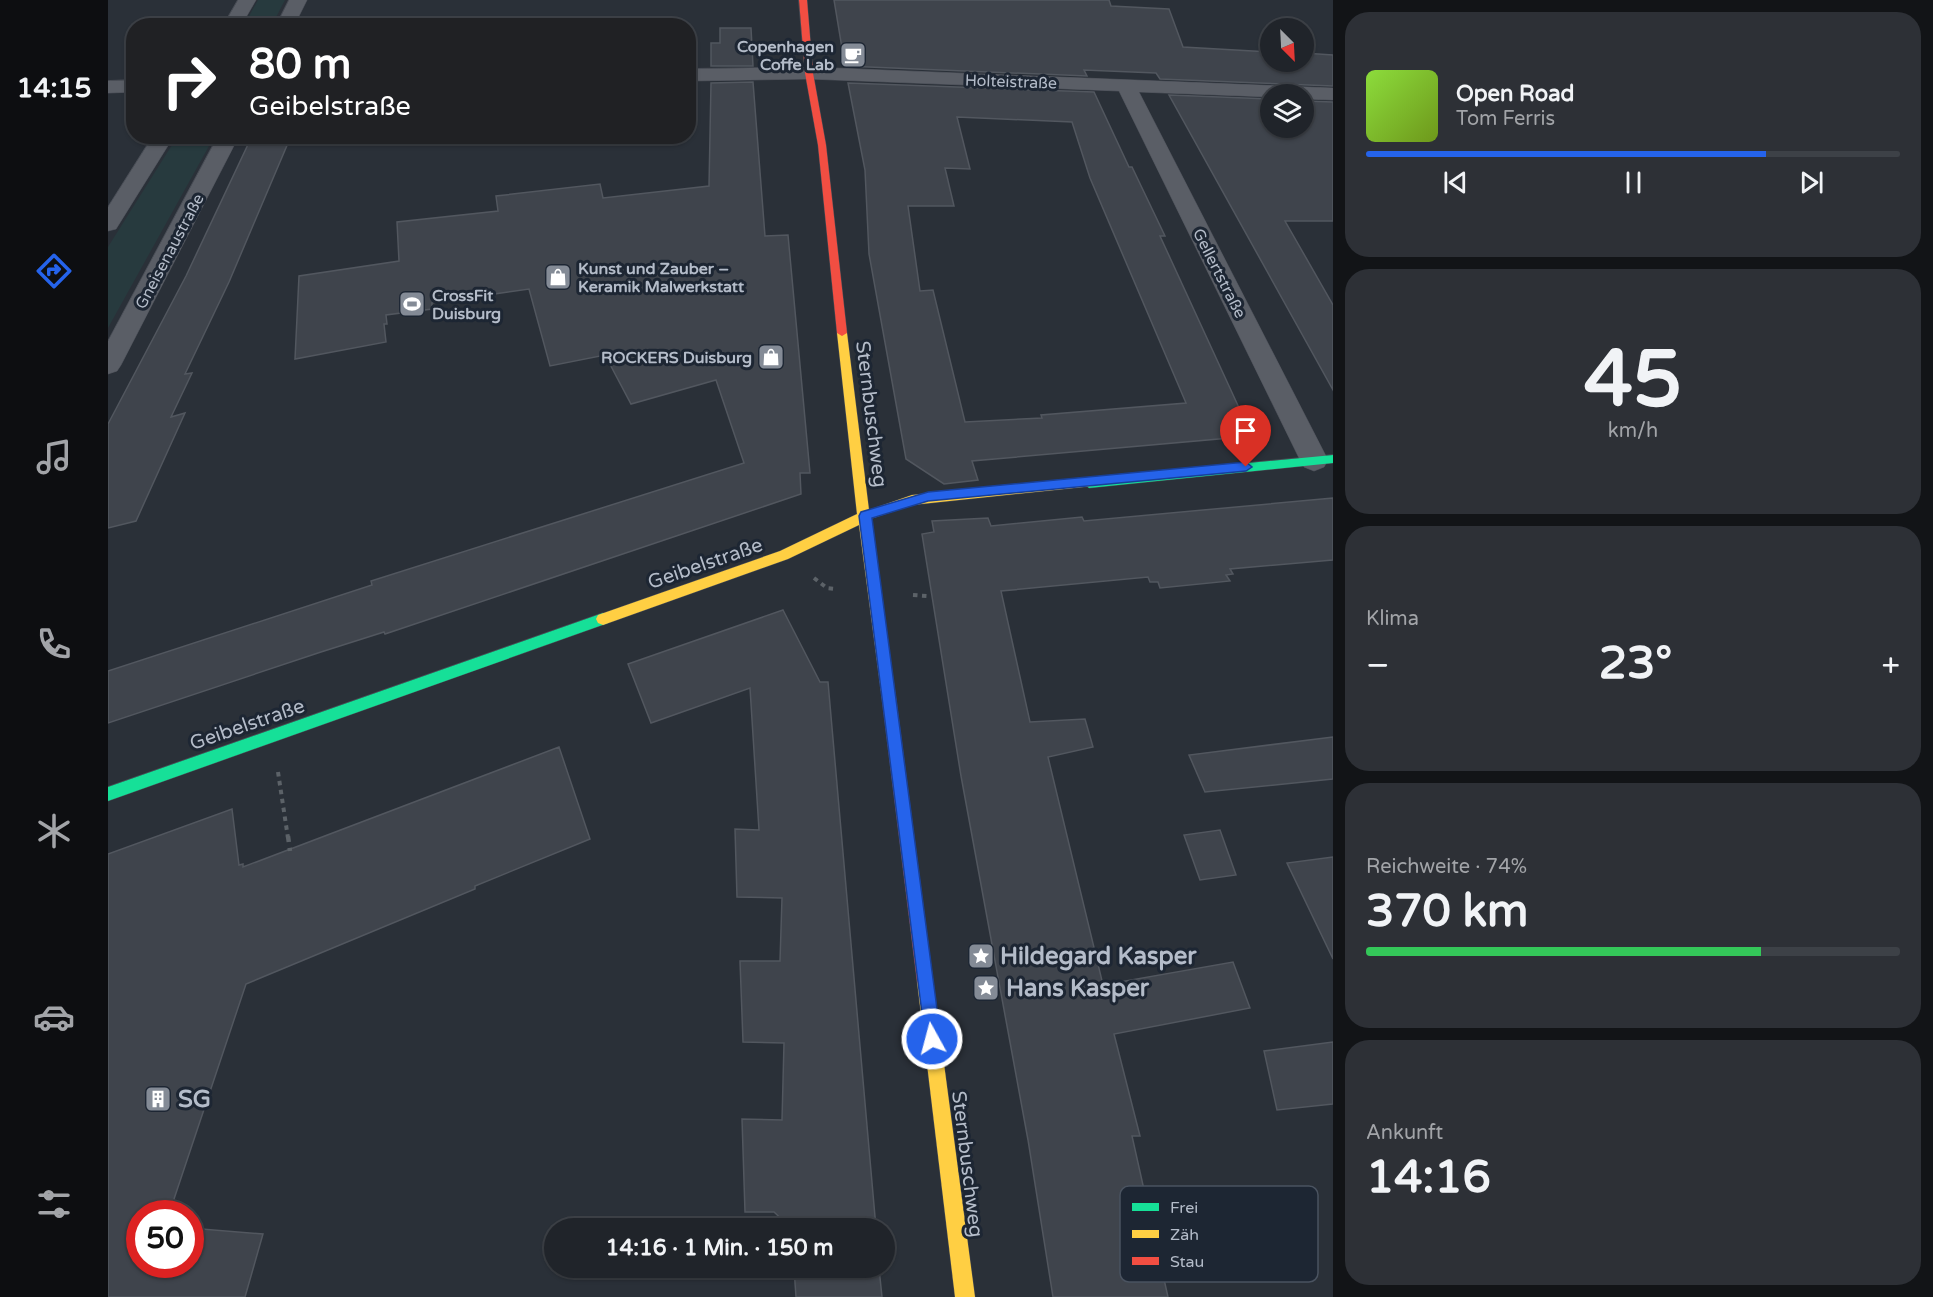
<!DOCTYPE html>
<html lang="de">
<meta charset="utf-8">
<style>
body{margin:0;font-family:"Varela Round",sans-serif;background:#2d3036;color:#f1f3f6;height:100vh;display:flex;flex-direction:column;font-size:22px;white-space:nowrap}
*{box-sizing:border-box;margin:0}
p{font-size:20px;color:#a2a4a8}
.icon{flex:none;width:33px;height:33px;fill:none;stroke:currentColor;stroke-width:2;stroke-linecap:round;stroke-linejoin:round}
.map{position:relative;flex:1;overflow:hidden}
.panel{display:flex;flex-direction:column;gap:12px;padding:12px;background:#121417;width:600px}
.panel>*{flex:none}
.top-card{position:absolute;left:18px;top:18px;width:570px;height:126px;border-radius:24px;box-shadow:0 2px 4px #0004,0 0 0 2px #3d4147;background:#202124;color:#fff;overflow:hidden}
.needle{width:39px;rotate:156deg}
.fabs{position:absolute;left:1152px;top:18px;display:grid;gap:12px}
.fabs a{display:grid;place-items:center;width:54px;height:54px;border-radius:50%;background:#20242a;box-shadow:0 2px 4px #0004,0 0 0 2px #3d4147;font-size:30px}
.speed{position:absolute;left:18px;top:1200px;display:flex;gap:12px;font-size:30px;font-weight:700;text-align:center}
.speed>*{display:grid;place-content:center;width:78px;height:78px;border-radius:50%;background:#20242a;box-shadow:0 2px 4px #0004,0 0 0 2px #3d4147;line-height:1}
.speed .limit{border:9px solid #d22;background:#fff;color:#111}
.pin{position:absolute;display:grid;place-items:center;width:51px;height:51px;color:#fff;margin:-62px -26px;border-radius:50% 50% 50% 0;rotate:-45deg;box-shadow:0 0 6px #0007}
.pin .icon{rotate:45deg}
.me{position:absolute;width:66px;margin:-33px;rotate:353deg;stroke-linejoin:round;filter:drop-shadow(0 0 4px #0008)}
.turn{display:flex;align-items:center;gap:21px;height:126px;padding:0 24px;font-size:27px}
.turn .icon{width:78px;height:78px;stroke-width:2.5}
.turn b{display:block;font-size:42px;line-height:51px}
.big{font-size:45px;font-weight:800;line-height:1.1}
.panel .card{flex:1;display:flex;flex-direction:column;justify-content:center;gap:9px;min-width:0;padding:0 21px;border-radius:24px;background:#2d3036}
.panel .dial{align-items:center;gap:0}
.dial b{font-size:78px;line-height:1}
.song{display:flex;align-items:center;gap:18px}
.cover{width:72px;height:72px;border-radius:9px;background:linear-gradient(135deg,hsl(90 70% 55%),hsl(80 70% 35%))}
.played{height:6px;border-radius:3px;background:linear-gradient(90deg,#2563eb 75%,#3d4147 75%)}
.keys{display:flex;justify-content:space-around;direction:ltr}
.heat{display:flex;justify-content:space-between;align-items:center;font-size:33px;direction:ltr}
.charge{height:9px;border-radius:4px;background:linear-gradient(90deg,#34c759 74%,#3d4147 0)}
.trip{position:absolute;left:436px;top:1218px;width:351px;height:60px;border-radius:30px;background:#20242a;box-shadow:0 2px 4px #0004,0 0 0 2px #3d4147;font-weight:800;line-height:60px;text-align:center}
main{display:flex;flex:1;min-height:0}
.tabs{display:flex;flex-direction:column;width:108px;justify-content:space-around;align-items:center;background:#0d0e11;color:#a2a4a8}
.tabs .icon{width:42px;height:42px}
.tabs .selected{color:#2563eb}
.tabs b{font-size:27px;color:#f1f3f6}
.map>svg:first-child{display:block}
.green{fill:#273a3e}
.building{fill:#3f444c;stroke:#52575f;stroke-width:1.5;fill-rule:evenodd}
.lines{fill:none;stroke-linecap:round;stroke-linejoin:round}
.street-casing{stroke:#484c55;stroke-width:1}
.fast-casing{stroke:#484c55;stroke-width:1}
.slow-casing{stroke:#484c55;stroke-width:1}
.jam-casing{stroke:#484c55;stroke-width:1}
.path-far1{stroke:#5c6268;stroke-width:4;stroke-dasharray:4.5 4.5;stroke-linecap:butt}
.path{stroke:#5c6268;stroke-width:4.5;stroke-dasharray:6 6;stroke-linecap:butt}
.street{fill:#5a5e66;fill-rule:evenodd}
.fast{fill:#16e098;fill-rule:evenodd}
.slow{fill:#ffcf43;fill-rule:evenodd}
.jam{fill:#f24e42;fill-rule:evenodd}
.route{fill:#2563eb;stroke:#184099;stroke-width:1.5}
.labels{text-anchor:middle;stroke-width:6;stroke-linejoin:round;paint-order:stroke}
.far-poi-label{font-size:16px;font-weight:bold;fill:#b4bcc9;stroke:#1d2633;text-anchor:end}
.far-street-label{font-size:16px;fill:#b4bcc9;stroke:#1d2633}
.street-label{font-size:20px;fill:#b4bcc9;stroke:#1d2633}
.near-poi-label{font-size:24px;font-weight:bold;fill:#b4bcc9;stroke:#1d2633;text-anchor:start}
.key{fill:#1d2633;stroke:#4a5360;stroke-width:1.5}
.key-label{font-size:16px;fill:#b4bcc9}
</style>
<main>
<nav class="tabs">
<b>14:15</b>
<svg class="icon selected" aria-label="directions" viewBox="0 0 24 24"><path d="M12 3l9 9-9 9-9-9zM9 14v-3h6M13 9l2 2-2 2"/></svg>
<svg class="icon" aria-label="music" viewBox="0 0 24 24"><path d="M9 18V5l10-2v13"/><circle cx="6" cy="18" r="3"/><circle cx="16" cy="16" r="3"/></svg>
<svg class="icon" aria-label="phone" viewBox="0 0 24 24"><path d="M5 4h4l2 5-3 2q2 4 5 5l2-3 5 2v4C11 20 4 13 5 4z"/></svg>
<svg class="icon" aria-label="climate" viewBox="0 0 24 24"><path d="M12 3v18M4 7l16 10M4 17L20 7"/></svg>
<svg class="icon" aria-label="car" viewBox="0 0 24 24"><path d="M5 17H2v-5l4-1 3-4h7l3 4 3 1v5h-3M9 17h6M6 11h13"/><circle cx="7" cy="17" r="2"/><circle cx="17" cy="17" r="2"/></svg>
<svg class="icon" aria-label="filters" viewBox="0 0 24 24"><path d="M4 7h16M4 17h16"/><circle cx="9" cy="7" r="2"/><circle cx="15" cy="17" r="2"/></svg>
</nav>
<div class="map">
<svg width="1225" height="1297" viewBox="0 0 1225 1297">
<rect width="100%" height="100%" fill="#2a3038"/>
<g class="green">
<polygon points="150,0 177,0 164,25 136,25"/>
<polygon points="69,137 106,137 0,328 0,247"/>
</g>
<g class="building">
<polygon points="726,0 1001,0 1003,6 1061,9 1075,47 1162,52 1162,62 1196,62 1196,53 1225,55 1225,86 1052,79 1048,73 976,70 979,76 737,66"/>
<polygon points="612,28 643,28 645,66 603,66 603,43 612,43"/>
<polygon points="645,82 657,236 680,235 702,473 692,473 693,494 277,634 276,632 213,652 0,723 0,671 264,585 263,581 636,463 608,380 523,404 497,355 442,366 421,289 324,303 324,309 278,315 279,324 276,324 278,342 187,359 191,276 291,261 289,222 390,211 388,196 492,184 495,198 601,186 603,83"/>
<path d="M 740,83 L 986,92 L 1021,167 L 1024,167 L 1057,236 L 1052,236 L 1144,436 L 864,461 L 870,480 L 836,484 L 798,459 L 761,254 L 757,170 ZM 849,117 L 964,122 L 982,178 L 1078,403 L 933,415 L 934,418 L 857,422 L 825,290 L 812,291 L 800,206 L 846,206 L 837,168 L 862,169 Z"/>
<polygon points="1061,95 1162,99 1162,128 1196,128 1196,101 1225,102 1225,221 1177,221 1225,305 1225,390"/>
<polygon points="144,136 183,136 121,282 77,374 84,373 63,417 77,413 28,521 0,528 0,424 78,276"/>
<polygon points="1225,498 1225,560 1122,569 1125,574 1118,575 1122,581 1052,588 1050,582 1042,582 1040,577 893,591 922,722 977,719 985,747 940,757 995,985 1125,962 1142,1008 1006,1034 1032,1136 1024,1136 1060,1297 945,1297 920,1140 853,776 814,534 826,532 824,521 880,518 883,526 974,517 976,521"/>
<polygon points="675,610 712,682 720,682 768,1228 683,1228 666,1212 637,1212 634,1119 674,1120 676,1043 635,1042 632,961 672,961 674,898 629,897 627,829 651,830 642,688 543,723 520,664"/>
<polygon points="1225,737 1225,779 1097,792 1081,755"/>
<polygon points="451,747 482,839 367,886 367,889 138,984 61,1214 32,1214 32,1264 82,1264 82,1228 155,1234 137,1297 0,1297 0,854 124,809 131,865 135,864 135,867"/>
<polygon points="1112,830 1128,875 1092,880 1076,835"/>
<polygon points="1225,857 1225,959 1179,863"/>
<polygon points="1225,1042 1225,1104 1169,1110 1156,1051"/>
<polygon points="686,1268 771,1268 774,1297 688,1297"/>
</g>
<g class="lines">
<defs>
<g id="street">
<polygon points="130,0 148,0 133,26 115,26"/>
<polygon points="181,0 199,0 186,26 168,26"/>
<polygon points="701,67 1225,88 1225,100 1196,99 1196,94 1162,94 1162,97 1031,92 1220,460 1216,467 1206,471 1196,467 1192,460 1011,91 701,79 580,81 580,69"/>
<polygon points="26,80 26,92 0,93 0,81"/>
<polygon points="45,136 66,136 8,229 0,231 0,207"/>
<polygon points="110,136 131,136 13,365 9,371 0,374 0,341"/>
</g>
<g id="fast">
<polygon points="1225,455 1225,463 981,488 975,483 981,478"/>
<polygon points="495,613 500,615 502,619 500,623 0,801 0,787"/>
</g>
<g id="slow">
<polygon points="734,330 739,333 761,510 804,495 981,478 985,480 987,483 985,486 804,505 762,519 788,699 786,703 781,705 776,703 774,699 751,525 680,559 495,625 490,623 488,619 490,615 672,551 749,514 729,333"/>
<polygon points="817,973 823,975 825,981 867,1297 847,1297 809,981 811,975"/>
</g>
<g id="jam">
<polygon points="691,0 699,0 705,73 718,145 739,333 734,336 729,333 710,145 697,73"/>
<polygon points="781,693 786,695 788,699 825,981 823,987 817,989 811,987 809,981 774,699 776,695"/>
</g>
</defs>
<use href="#street" class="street-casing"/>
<use href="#fast" class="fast-casing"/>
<use href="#slow" class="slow-casing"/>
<use href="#jam" class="jam-casing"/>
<g class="path-far1">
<polyline points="706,578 719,588 728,589"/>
<polyline points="805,595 819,596"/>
<polyline points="170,772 180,838"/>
</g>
<polyline class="path" points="180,836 182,851"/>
<use href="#street" class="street"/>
<use href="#fast" class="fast"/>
<use href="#slow" class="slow"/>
<use href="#jam" class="jam"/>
</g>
<polygon class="route" points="1138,462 1144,467 1138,471 820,501 764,518 833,1039 830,1045 824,1048 818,1045 751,516 753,512 820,492"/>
<defs>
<symbol id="cafe-square" viewBox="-11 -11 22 22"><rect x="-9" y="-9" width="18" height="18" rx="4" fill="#848b96" stroke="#1d2633"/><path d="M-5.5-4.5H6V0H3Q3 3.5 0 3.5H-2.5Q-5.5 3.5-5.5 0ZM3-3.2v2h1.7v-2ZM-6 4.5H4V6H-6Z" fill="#fff"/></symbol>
<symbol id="shop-square" viewBox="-11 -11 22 22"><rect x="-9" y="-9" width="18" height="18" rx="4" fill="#848b96" stroke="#1d2633"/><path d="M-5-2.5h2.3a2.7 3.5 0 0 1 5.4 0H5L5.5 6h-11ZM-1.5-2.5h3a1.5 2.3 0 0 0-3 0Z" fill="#fff"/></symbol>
<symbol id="stadium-square" viewBox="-11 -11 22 22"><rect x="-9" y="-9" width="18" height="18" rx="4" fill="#848b96" stroke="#1d2633"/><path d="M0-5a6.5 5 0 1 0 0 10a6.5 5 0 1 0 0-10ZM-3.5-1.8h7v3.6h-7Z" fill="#fff"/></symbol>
<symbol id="sight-square" viewBox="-11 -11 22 22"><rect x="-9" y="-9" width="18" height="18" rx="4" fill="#848b96" stroke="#1d2633"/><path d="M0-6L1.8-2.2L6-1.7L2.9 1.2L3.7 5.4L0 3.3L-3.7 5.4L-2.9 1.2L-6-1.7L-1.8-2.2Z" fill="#fff"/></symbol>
<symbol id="building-square" viewBox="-11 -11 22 22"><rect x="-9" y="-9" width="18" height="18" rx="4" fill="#848b96" stroke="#1d2633"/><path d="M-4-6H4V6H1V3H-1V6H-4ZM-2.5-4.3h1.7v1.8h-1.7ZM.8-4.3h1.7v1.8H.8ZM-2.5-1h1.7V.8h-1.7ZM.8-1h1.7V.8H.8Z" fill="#fff"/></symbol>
</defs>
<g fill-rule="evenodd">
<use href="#cafe-square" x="730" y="40" width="30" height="30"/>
<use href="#shop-square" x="435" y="262" width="30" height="30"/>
<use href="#stadium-square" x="289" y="289" width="30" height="30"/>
<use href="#shop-square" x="648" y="342" width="30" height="30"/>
<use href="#sight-square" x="858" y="941" width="30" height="30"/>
<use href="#sight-square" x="863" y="973" width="30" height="30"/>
<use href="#building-square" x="35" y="1084" width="30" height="30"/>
</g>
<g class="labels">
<g class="far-poi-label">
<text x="726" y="52">Copenhagen<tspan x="726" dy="18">Coffe Lab</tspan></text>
<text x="470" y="274" text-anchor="start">Kunst und Zauber –<tspan x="470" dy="18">Keramik Malwerkstatt</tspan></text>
<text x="324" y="301" text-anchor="start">CrossFit<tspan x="324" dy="18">Duisburg</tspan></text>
<text x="644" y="363">ROCKERS Duisburg</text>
</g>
<g class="far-street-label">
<text transform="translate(903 81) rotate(2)" y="6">Holteistraße</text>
<text transform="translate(61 251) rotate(-62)" y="6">Gneisenaustraße</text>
<text transform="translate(1112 273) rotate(63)" y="6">Gellertstraße</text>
</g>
<g class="street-label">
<text transform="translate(764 414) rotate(83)" y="7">Sternbuschweg</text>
<text transform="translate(597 563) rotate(-19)" y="7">Geibelstraße</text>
<text transform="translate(139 724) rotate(-19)" y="7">Geibelstraße</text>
<text transform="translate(860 1164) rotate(83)" y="7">Sternbuschweg</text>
</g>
<g class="near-poi-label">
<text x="892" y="964">Hildegard Kasper</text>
<text x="898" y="996">Hans Kasper</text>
<text x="70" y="1107">SG</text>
</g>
</g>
<rect x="1012" y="1186" width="198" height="96" rx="9" class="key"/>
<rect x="1024" y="1203" width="27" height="8" fill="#16e098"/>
<rect x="1024" y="1230" width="27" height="8" fill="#ffcf43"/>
<rect x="1024" y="1257" width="27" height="8" fill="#f24e42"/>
<g class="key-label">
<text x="1062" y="1213">Frei</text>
<text x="1062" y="1240">Zäh</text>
<text x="1062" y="1267">Stau</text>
</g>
</svg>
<div class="fabs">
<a><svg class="needle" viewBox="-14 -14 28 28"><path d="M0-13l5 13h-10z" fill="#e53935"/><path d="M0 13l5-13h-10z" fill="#a2a4a8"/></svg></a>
<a><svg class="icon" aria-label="layers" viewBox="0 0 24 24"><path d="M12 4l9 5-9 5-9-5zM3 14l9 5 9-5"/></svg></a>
</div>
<div class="speed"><div class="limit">50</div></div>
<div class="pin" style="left:1138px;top:467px;background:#d93025"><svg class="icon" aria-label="arrive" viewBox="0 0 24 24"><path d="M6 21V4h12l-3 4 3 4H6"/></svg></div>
<svg class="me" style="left:824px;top:1039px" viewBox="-20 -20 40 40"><circle r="17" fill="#2563eb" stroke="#fff" stroke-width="3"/><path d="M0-11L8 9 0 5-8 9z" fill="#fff"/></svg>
<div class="trip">14:16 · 1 Min. · 150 m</div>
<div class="top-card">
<div class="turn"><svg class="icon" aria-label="right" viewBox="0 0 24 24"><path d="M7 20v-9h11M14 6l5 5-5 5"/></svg><div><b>80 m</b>Geibelstraße</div></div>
</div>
</div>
<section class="panel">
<div class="card">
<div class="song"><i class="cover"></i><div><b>Open Road</b><p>Tom Ferris</p></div></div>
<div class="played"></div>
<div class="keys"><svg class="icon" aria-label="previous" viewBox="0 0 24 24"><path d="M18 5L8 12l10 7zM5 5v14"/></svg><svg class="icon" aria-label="pause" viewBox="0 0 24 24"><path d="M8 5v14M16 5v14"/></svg><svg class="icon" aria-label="next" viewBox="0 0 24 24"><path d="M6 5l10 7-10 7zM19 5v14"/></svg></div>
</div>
<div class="card dial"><b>45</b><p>km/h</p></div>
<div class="card"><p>Klima</p>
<div class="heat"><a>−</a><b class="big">23°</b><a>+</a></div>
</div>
<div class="card"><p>Reichweite · 74%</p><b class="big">370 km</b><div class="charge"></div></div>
<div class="card"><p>Ankunft</p><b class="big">14:16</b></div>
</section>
</main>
